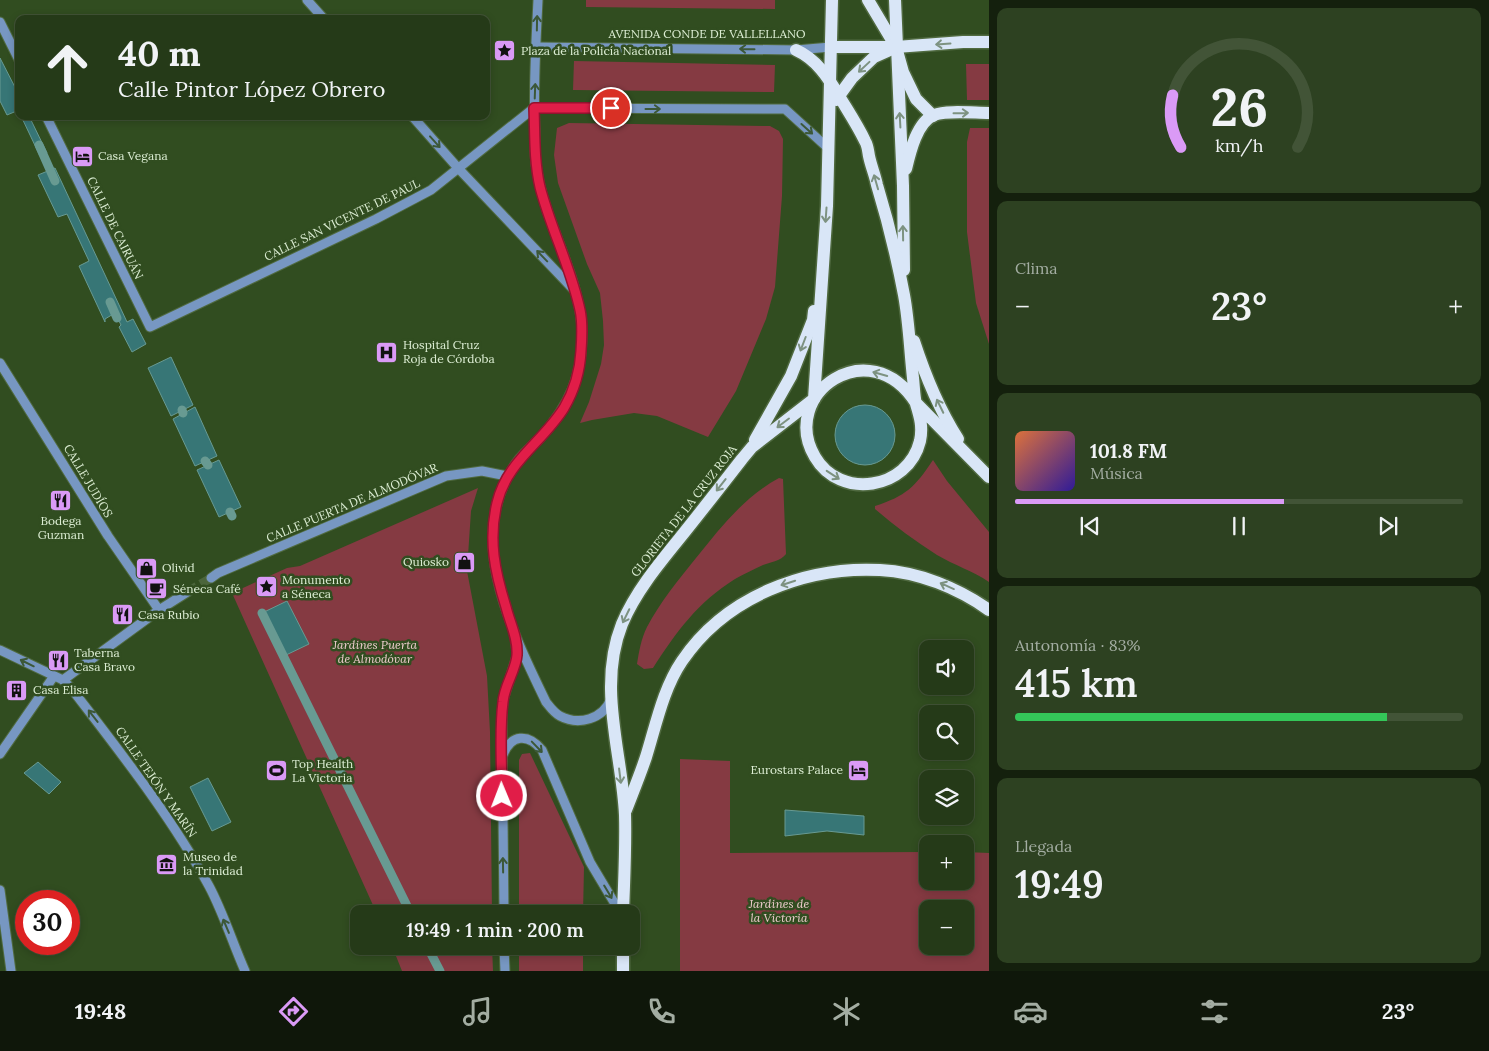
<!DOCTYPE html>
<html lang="es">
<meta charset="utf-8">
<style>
body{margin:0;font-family:Lora,serif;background:#2d4121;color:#f1f3f6;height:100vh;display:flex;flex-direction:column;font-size:19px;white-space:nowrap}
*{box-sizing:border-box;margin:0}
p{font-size:16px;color:#a3ada2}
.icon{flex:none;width:28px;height:28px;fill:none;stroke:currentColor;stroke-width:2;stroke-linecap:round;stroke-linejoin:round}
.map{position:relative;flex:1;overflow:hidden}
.panel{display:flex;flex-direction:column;gap:8px;padding:8px;background:#14200d;width:500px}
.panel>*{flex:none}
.top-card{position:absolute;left:15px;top:15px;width:475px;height:105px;border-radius:10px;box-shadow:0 2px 8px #0003,0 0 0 1px #425437;background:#253a18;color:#f1f3f6;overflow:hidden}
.buttons{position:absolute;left:919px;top:640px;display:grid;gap:10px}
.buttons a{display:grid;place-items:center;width:55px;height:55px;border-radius:10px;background:#253a18;box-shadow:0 2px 8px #0003,0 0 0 1px #425437;font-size:25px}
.speed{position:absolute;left:15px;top:890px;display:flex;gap:10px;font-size:25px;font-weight:700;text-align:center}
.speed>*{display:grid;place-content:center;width:65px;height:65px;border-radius:50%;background:#253a18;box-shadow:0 2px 8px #0003,0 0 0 1px #425437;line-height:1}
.speed .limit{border:8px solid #d22;background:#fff;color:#111}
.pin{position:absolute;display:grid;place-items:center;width:42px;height:42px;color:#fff;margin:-21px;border:2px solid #fff;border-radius:50%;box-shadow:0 1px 5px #0007}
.me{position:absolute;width:55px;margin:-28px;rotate:359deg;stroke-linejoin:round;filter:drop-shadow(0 0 4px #0008)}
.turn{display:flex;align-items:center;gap:18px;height:105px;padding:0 20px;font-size:22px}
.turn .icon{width:65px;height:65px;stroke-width:2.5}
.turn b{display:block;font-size:35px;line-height:42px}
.big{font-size:38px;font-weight:600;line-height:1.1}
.panel .card{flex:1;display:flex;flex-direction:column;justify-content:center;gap:8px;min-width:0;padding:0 18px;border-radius:10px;background:#2d4121}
.panel .dial{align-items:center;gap:0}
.dial svg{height:130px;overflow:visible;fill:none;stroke:#425437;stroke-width:7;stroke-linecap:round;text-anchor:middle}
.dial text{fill:#f1f3f6;stroke:none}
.song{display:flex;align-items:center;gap:15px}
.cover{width:60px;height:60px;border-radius:8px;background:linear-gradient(135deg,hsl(20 70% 55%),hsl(250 70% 35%))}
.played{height:5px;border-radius:2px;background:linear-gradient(90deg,#da9af6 60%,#425437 60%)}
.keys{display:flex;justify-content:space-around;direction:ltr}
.heat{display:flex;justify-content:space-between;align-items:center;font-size:28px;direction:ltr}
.charge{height:8px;border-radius:4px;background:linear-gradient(90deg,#34c759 83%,#425437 0)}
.trip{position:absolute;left:350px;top:905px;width:290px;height:50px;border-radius:10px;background:#253a18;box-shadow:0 2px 8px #0003,0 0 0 1px #425437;font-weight:600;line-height:50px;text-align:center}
.tabs{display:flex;height:80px;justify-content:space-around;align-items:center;background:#0f170a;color:#a3ada2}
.tabs .icon{width:35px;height:35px}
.tabs .active{color:#da9af6}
.tabs b{font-size:22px;color:#f1f3f6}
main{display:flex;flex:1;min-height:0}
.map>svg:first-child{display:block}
.green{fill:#853a42;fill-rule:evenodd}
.water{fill:#377676;stroke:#689a92}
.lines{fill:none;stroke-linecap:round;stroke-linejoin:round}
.stream{stroke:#689a92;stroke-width:9}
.minor-tunnel{stroke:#4b653b;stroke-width:9;stroke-dasharray:9 4.5;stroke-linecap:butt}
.minor-casing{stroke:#506a40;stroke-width:11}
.major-casing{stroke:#506a40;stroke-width:15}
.minor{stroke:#7797c2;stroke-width:9}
.major{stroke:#d9e6f7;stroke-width:12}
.oneway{stroke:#3c5838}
.oneway2{stroke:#7d9281}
.route-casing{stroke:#92132f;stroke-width:12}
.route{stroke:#e11d48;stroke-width:9}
.labels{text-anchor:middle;stroke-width:5;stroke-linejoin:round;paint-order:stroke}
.street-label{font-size:12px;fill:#dcedd3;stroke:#314d20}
.poi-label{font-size:12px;fill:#dcedd3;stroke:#314d20;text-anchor:start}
.park-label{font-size:12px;font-style:italic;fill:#eecccd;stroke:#314d20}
</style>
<main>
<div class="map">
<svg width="989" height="971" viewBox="0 0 989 971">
<rect width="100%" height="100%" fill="#314d20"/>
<g class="green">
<polygon points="586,0 775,0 775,9 586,7"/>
<polygon points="574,61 775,65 774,92 573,90"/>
<polygon points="966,64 989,64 989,100 967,100"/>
<polygon points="569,123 770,126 779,131 783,139 782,196 775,287 766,319 736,391 708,437 657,416 634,413 592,420 580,423 589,402 601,364 604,345 603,321 600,293 587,264 558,183 554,155 557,128"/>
<polygon points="970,128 989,128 989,344 976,303 967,232 967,142"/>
<path d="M 933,460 L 947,481 L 989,532 L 989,582 C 973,571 954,565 937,555 C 915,541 895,526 875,509 L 875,506 C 906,496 915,487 933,460 Z"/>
<path d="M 779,478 L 783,479 L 786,554 C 781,561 771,562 763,565 C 754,569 744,574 735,579 C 698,602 676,632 653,668 L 644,669 L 637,664 C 639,652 641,639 647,627 C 660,602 679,579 696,558 C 721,527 744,497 779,478 Z"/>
<polygon points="478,488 471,511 467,571 487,676 490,732 492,914 377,914 232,593 287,568 300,566"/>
<polygon points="530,753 584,867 583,914 519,914 519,760 522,754"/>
<path d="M 680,759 L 730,761 L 730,853 L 927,852 L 928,881 L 965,881 L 965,852 L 989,853 L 989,971 L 680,971 ZM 928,909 L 965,909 L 965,946 L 928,946 Z"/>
<polygon points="392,946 492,946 493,971 402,971"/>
<rect x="519" y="946" width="64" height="25"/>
</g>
<g class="water">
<polygon points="0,58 19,95 19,110 7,115 0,101"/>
<polygon points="21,116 29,116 47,153 40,156"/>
<polygon points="55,168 127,322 133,319 146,344 132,352 119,327 121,325 115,313 105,319 105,322 79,266 89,261 67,214 58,217 38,175"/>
<polygon points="171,357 193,405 171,416 148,368"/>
<circle cx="865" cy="435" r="30"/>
<polygon points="195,407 217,456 195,466 173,419"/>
<polygon points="219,460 241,507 219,517 197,470"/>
<polygon points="287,601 309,644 284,656 262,613"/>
<polygon points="38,762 61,782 49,794 24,773"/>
<polygon points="208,778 231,822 212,831 190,787"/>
<polygon points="785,810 864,816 864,835 827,831 785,836"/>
</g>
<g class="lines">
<g class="stream">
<polyline points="39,145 55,181"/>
<polyline points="110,302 117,318"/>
<polyline points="182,410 183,413"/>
<polyline points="205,461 208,465"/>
<polyline points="230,512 232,516"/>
<polyline points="262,613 411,914"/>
<polyline points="427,946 440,971"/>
</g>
<polyline class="minor-tunnel" points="189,591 211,578"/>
<defs>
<g id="minor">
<polyline points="307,0 324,19"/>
<path d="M 538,0 C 536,43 533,86 535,129 C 535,142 534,156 537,170 C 545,225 581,277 582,333 C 583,375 569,405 542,436 C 535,443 527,450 520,458 C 461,532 511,629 546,702 C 550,707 554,713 560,716 C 579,726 603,719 611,699"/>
<polyline points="0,22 19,60"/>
<polyline points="536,47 796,50 831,47"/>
<polyline points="46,116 150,327 376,219 431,190 534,108 785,109 829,149"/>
<polyline points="412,116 458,168 573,289"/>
<polyline points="0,363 108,536 159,610"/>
<polyline points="211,578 218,573 446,476 482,471 507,476"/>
<path d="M 0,650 L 63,680 L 71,688 C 120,752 171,816 209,886 C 223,912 233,944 245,971"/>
<polyline points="63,680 159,610 189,591"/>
<polyline points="0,754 54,676"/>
<path d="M 503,755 C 511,734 528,733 542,750 L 590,862 L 621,914"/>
<polyline points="0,890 11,971"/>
<polyline points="504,914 502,719 503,700 517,656 516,644"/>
<polyline points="504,946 505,971"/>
</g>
<g id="major">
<polyline points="868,0 896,47 903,72 916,99 933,116"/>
<polyline points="895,0 903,186 904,270"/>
<polyline points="831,47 896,47 963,42 989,42"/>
<path d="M 796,50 C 816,59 828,77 839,96 C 848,111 858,126 865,141 C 868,146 868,151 869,156 C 871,166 875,175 877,185 C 888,221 897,258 904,295 C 909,322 910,351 913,378 C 914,386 914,396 916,404 C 920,417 923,427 920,441 C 908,490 840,500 815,457 C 778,394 870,330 916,403 L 989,477"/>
<polyline points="836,100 852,78 874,57 892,49"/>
<path d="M 906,169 C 910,152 917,122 934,115 C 947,110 974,113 989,113"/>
<path d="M 914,341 C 925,375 939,409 958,439"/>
<polyline points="755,440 791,376 813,320 814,311"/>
<path d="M 626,810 C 633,792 640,775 646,757 C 656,725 663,689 682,661 C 725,597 805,566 880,570 C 919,572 958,588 989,610"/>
<path d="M 623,914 C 624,881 626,848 625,815 C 622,752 597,687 622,624 C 635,593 657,566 679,539 C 700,513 721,486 742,459 L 752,447 L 814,399 L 827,206 L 832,0"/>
<polyline points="623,971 623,946"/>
</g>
</defs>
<use href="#minor" class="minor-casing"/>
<use href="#major" class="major-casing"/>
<use href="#minor" class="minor"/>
<use href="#major" class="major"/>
</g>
<defs><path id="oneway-shaft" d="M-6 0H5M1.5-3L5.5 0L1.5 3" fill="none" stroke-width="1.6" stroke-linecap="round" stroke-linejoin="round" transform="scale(1.25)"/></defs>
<g class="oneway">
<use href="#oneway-shaft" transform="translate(537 23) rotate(-89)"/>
<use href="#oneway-shaft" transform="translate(747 49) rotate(-179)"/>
<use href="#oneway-shaft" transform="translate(535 91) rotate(-88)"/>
<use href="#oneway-shaft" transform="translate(653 109)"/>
<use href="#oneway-shaft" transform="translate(807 129) rotate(42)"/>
<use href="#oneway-shaft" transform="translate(435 142) rotate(48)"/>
<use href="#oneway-shaft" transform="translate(542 256) rotate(-134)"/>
<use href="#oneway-shaft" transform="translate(27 663) rotate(-154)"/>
<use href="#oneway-shaft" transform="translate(93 716) rotate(-128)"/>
<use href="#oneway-shaft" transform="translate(537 747) rotate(46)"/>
<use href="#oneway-shaft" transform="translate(503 865) rotate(-91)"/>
<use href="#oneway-shaft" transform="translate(608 892) rotate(59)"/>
<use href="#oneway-shaft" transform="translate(226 926) rotate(-113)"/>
</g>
<g class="oneway2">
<use href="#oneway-shaft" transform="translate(943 44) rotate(176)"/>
<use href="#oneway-shaft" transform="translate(864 67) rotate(137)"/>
<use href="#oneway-shaft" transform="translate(961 113) rotate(-1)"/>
<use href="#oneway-shaft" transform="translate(900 120) rotate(-93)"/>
<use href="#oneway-shaft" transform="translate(876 182) rotate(-106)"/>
<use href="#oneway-shaft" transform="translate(826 215) rotate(94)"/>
<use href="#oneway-shaft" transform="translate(903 233) rotate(-91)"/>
<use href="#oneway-shaft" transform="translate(803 344) rotate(111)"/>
<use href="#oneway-shaft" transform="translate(880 374) rotate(-164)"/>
<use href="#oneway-shaft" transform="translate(940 406) rotate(-116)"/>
<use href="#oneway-shaft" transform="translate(783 423) rotate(143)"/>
<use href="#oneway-shaft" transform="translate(833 475) rotate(33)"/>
<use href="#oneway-shaft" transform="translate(721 485) rotate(128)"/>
<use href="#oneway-shaft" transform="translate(788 583) rotate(162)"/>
<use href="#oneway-shaft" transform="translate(947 586) rotate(-156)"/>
<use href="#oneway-shaft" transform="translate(626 616) rotate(116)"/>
<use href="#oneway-shaft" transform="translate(620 776) rotate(83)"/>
</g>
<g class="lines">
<defs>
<path id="route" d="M 502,796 C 502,765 499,733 503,702 C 504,686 516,670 517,655 C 518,638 510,623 506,607 C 495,572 488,540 497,503 C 507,461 542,443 564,408 C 574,391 580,371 581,351 C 582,337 583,323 580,310 C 571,268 551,229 540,187 C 534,161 535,135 534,108 L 611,108"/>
</defs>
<use href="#route" class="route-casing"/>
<use href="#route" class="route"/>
</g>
<defs>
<symbol id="sight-square" viewBox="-11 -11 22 22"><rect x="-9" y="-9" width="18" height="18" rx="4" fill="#da9af6" stroke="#314d20"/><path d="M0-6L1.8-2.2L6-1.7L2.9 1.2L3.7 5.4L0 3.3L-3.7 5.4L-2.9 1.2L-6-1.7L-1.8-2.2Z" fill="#111"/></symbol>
<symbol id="hotel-square" viewBox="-11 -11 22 22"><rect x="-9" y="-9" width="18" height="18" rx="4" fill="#da9af6" stroke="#314d20"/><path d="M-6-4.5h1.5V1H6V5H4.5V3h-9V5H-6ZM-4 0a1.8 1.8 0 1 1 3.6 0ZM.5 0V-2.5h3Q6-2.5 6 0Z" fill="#111"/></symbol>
<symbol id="hospital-square" viewBox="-11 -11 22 22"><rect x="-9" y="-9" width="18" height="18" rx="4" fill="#da9af6" stroke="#314d20"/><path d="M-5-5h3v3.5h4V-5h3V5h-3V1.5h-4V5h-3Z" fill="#111"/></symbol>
<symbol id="restaurant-square" viewBox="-11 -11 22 22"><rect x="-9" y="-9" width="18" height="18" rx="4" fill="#da9af6" stroke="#314d20"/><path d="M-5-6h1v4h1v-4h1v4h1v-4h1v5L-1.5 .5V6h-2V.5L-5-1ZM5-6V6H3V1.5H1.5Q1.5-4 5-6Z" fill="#111"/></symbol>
<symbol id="shop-square" viewBox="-11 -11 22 22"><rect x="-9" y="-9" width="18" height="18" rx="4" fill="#da9af6" stroke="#314d20"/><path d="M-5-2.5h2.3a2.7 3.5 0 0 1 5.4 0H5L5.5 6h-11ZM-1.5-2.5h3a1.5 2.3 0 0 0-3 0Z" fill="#111"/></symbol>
<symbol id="cafe-square" viewBox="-11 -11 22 22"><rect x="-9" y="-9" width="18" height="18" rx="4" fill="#da9af6" stroke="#314d20"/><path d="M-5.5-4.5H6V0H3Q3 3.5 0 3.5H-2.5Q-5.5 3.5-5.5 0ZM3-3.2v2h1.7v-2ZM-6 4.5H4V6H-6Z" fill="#111"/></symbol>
<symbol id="building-square" viewBox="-11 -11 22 22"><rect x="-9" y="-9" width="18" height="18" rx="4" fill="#da9af6" stroke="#314d20"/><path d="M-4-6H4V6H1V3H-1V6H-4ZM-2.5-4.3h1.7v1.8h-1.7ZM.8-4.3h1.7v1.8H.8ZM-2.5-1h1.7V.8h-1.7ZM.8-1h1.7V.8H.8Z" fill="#111"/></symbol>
<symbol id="stadium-square" viewBox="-11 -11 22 22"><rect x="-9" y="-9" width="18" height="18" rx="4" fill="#da9af6" stroke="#314d20"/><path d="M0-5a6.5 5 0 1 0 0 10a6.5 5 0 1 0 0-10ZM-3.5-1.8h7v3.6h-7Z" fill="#111"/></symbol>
<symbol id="museum-square" viewBox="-11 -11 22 22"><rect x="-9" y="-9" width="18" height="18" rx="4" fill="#da9af6" stroke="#314d20"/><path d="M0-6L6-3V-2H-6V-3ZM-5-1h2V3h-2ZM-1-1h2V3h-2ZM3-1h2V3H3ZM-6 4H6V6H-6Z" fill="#111"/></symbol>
</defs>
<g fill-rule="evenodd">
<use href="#sight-square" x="492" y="38" width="25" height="25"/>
<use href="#hotel-square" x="70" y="144" width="25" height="25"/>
<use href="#hospital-square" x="374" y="340" width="25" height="25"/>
<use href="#restaurant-square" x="48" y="488" width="25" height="25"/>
<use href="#shop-square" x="452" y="550" width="25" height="25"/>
<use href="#shop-square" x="134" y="556" width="25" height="25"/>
<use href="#sight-square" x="254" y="574" width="25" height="25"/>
<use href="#cafe-square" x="144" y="576" width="25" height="25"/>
<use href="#restaurant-square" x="110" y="602" width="25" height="25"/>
<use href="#restaurant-square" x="46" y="648" width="25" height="25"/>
<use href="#building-square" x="4" y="678" width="25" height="25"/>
<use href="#hotel-square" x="846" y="758" width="25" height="25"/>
<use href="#stadium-square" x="264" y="758" width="25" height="25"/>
<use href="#museum-square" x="154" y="852" width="25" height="25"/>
</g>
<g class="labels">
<g class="street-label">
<text x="707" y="38">AVENIDA CONDE DE VALLELLANO</text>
<text transform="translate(342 220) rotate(-26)" y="4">CALLE SAN VICENTE DE PAUL</text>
<text transform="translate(115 228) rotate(64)" y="4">CALLE DE CAIRUÁN</text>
<text transform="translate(88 481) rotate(59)" y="4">CALLE JUDÍOS</text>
<text transform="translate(352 503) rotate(-23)" y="4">CALLE PUERTA DE ALMODÓVAR</text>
<text transform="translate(684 511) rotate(-52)" y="4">GLORIETA DE LA CRUZ ROJA</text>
<text transform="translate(156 782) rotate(55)" y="4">CALLE TEJÓN Y MARÍN</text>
</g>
<g class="poi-label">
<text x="521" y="55">Plaza de la Policía Nacional</text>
<text x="98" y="160">Casa Vegana</text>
<text x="403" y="349">Hospital Cruz<tspan x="403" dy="14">Roja de Córdoba</tspan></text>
<text x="61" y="525" text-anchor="middle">Bodega<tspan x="61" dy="14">Guzman</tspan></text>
<text x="449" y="566" text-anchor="end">Quiosko</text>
<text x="162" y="572">Olivid</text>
<text x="282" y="584">Monumento<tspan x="282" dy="14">a Séneca</tspan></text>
<text x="173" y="593">Séneca Café</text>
<text x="138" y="619">Casa Rubio</text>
<text x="74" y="657">Taberna<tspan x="74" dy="14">Casa Bravo</tspan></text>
<text x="33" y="694">Casa Elisa</text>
<text x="292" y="768">Top Health<tspan x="292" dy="14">La Victoria</tspan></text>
<text x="843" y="774" text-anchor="end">Eurostars Palace</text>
<text x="183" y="861">Museo de<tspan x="183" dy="14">la Trinidad</tspan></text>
</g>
<g class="park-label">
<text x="375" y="649">Jardines Puerta<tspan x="375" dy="14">de Almodóvar</tspan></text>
<text x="779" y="908">Jardines de<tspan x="779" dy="14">la Victoria</tspan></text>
</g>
</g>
</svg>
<div class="buttons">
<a><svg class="icon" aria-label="sound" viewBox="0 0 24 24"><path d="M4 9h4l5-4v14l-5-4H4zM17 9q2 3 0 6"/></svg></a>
<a><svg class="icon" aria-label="search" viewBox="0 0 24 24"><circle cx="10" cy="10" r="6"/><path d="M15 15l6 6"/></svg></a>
<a><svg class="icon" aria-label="layers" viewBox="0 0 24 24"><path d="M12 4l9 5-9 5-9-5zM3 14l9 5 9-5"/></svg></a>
<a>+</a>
<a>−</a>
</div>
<div class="speed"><div class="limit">30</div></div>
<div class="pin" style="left:611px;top:108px;background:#d93025"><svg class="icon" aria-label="arrive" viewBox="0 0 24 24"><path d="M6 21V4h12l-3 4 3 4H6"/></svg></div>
<svg class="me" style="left:502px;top:796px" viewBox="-20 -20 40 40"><circle r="17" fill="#e11d48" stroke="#fff" stroke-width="3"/><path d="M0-11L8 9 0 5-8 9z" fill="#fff"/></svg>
<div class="trip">19:49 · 1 min · 200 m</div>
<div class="top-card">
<div class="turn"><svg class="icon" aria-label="ahead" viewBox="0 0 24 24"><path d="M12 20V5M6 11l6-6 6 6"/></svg><div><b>40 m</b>Calle Pintor López Obrero</div></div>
</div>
</div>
<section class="panel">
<div class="card dial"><svg viewBox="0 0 100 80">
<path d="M14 69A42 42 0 1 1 86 69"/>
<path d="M14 69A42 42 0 0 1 9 37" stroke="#da9af6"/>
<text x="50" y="56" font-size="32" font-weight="700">26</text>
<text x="50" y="72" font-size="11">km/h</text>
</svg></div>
<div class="card"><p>Clima</p>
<div class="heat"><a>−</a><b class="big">23°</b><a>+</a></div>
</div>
<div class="card">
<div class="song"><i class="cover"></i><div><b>101.8 FM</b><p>Música</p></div></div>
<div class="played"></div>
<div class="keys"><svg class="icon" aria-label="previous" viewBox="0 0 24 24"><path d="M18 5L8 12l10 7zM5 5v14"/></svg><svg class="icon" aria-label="pause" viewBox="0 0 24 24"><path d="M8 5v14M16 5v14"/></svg><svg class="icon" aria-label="next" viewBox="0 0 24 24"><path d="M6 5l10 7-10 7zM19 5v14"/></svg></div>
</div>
<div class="card"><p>Autonomía · 83%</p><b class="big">415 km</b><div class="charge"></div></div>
<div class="card"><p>Llegada</p><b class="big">19:49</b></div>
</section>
</main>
<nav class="tabs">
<b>19:48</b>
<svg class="icon active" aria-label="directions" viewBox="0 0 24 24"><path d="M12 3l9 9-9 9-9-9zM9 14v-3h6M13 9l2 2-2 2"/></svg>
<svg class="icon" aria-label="music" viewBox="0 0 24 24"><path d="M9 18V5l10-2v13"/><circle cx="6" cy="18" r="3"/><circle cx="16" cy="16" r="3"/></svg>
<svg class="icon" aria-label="phone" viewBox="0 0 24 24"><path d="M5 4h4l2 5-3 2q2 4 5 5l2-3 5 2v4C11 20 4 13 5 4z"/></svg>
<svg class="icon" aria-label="climate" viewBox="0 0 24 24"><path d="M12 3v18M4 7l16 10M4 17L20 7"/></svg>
<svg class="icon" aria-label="car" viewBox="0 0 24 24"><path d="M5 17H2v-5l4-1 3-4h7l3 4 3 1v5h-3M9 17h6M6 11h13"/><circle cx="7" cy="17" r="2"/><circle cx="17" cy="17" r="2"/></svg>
<svg class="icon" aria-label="filters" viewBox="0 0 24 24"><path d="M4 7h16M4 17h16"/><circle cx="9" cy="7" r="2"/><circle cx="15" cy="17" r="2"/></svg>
<b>23°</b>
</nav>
